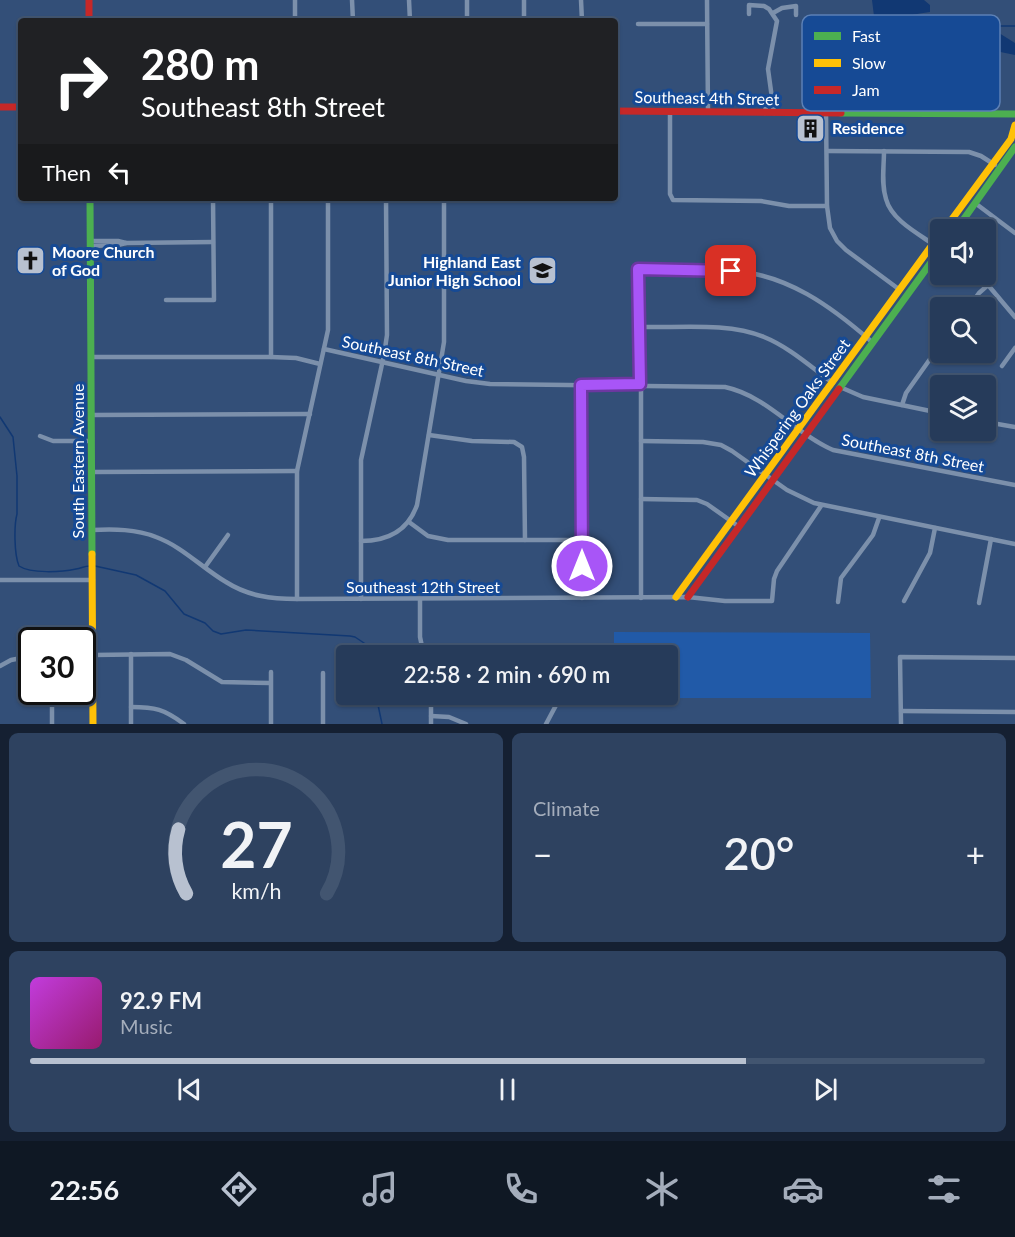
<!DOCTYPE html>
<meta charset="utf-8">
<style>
body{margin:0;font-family:Lato,sans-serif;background:#2e4260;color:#f1f3f6;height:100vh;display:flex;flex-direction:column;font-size:22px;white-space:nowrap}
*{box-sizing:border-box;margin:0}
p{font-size:20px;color:#a4adbb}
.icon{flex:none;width:33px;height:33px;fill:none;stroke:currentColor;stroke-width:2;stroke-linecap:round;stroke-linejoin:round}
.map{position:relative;height:724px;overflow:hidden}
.details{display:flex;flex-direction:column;gap:9px;padding:9px;background:#152032;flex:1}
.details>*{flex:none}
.top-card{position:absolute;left:18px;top:18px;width:600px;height:183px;border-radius:6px;box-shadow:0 2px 4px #0004,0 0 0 2px #425570;background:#202124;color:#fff;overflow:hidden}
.fabs{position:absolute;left:930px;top:219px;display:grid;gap:12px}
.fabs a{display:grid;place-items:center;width:66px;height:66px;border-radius:6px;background:#263b5a;box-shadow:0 2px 4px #0004,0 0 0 2px #425570;font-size:30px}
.speed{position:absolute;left:18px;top:627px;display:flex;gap:12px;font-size:30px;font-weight:700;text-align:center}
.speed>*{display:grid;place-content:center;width:78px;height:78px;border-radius:50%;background:#263b5a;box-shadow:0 2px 4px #0004,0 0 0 2px #425570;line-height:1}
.speed .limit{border:3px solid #111;border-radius:9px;background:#fff;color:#111}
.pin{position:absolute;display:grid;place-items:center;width:51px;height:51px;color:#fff;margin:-26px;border-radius:12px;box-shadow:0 3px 9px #0006}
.me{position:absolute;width:66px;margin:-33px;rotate:0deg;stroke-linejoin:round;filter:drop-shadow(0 0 4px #0008)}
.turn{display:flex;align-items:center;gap:21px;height:126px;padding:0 24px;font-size:27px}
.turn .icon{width:78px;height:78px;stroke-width:2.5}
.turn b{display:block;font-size:42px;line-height:51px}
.then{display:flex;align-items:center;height:57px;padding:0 24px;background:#0003;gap:12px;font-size:22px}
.big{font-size:45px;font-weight:600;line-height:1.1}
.details .widget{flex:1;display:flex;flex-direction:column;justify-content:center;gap:9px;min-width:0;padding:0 21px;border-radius:9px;background:#2e4260}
.details .dial{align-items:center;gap:0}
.dial svg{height:156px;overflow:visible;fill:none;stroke:#425570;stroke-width:7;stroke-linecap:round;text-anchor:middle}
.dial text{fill:#f1f3f6;stroke:none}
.song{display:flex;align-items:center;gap:18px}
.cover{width:72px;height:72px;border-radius:9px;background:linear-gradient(135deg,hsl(290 70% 55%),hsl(320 70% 35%))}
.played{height:6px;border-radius:3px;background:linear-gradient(90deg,#b8c1d0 75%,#425570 75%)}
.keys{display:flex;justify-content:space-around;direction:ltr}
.heat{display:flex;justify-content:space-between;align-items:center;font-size:33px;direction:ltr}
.details .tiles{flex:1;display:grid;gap:9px;grid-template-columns:1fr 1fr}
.widget:last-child{grid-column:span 2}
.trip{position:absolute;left:336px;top:645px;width:342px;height:60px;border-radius:6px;background:#263b5a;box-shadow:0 2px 4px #0004,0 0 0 2px #425570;font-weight:600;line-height:60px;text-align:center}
.tabs{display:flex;height:96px;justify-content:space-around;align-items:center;background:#0f1824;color:#a4adbb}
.tabs .icon{width:42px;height:42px}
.tabs .current{color:#b8c1d0}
.tabs b{font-size:27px;color:#f1f3f6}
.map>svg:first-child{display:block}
.green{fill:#215aa8}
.water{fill:#113873}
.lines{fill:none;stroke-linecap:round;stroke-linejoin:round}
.stream{stroke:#113873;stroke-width:1.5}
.street{stroke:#7c90ab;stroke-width:4.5}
.fast{stroke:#4caf50;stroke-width:7}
.slow{stroke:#ffc107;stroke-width:7}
.jam{stroke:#c62828;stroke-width:7}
.route-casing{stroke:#6d37a1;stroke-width:15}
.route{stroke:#a855f7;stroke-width:10}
.labels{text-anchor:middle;stroke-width:6;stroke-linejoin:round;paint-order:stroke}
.street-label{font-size:16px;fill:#fff;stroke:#164a95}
.poi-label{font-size:16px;font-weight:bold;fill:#fff;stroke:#164a95;text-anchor:start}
.key{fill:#164a95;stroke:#5c80b5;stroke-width:1.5}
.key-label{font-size:16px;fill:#fff}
</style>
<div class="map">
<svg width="1015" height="724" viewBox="0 0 1015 724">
<rect width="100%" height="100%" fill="#334f78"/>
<polygon class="green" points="614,632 870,633 871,698 613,698 613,695 668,694 668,656 614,655"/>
<g class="water">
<path d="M 872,0 L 924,0 L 930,5 L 930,12 C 912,14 893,21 874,16 Z"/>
<polygon points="956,17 964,19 979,31 999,33 1015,43 1015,55 967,45 952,25 952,21"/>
</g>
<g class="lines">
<g class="stream">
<polyline points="908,17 943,26 953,26"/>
<polyline points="973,26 1015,26"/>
<path d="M 0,417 L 13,437 L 17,476 L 17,514 C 14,525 14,554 19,566 C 31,574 62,572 76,569 C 82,568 84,566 90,566"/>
<polyline points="95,566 136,575 165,591 184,614 205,623 213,631 221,634 246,630 350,636 355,637 367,645 366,656"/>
<polyline points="378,694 377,700 382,724"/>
</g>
<g class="street">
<polyline points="295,0 295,21"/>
<polyline points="352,0 353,21"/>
<polyline points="409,0 410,21"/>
<polyline points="467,0 467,21"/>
<polyline points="524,0 524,21"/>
<polyline points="581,0 582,21"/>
<polyline points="707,0 708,112"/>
<polyline points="773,13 782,8 796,6 796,15"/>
<polyline points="749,14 749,5 764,6 769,9 777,21 768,69 774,113"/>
<polyline points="638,24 707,24"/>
<polyline points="670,112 670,194 673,200 761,201 789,206 827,206"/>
<polyline points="826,112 827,206 830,228 837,241 846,250 900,290"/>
<polyline points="765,113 766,105 771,95"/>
<polyline points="827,151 969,152 981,156 995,165"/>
<path d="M 884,151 C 884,167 881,184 886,199 C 892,222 923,236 940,249"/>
<polyline points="271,198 271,357"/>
<polyline points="975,203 1015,233"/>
<polyline points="90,241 118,241 126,243 213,242"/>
<polyline points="90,246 118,245 126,243"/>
<polyline points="975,274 988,285 1015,317"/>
<polyline points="166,300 214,300 213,198"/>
<polyline points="968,308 979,293 988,285"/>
<path d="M 641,327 C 679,328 728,322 764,337 C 789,347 811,367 833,383"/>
<path d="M 324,349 L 466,381 L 490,384 L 725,387 C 767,396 794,433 833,450 L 1015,485"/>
<polyline points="91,357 271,357 296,358 320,364"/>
<polyline points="1002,366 1015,348"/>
<polyline points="581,385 582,598"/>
<polyline points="840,387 863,397 940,413"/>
<polyline points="902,405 906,393 940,345"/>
<polyline points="91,415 310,414"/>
<polyline points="986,422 1015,427"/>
<polyline points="429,435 472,441 514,442 522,447 524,457 525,540"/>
<polyline points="40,436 53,441 92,441"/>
<polyline points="641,441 703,442 721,445 732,451 787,490 814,503 1015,544"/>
<polyline points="92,472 297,471"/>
<polyline points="641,499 697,500 707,504 738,526"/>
<polyline points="409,522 428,536 448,540 582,540"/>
<path d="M 92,530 C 114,529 136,529 156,537 C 183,547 202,568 226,582 C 248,596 271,599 297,599 L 688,597 L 725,601 L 772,601 L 774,579 L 777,571 L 821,506"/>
<path d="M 361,541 C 388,541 408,531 417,505 L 444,342 L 444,198"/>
<polyline points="205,567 228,535"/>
<polyline points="0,580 93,580"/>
<path d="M 641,598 L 641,327 L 638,269 C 669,272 700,270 731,271 C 786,273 832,307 872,342"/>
<polyline points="297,599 297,471 328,330 328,198"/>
<polyline points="361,599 361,460 384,355 387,335 386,198"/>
<polyline points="420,599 420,637 424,656"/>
<polyline points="904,601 930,553 935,528"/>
<polyline points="838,602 841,578 873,535 879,518"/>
<polyline points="979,603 991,539"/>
<polyline points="131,654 131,724"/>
<polyline points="93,655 170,654 186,660 222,682 270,683"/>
<polyline points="0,666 11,660 32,656"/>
<polyline points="52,692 52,724"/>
<polyline points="431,694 431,724"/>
<path d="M 131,707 C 155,707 164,709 184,724"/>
<polyline points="901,711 1015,712"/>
<polyline points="431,716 449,717 466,724"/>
<polyline points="271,724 271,672"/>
<polyline points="323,724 323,673"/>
<polyline points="546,724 562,694"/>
<polyline points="901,724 900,657 1015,658"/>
</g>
<g class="fast">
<polyline points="841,113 1015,114"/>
<polyline points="90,198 92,554"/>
<polyline points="956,230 1015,147"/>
<polyline points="839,389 940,250"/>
</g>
<g class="slow">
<polyline points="944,230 1011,139 1015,125"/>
<polyline points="92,554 93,724"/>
<polyline points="676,597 940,234"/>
</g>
<g class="jam">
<polyline points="89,0 89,21"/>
<polyline points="0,107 21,107"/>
<polyline points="615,111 841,113"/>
<polyline points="688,597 839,389"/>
</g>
</g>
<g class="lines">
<defs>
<polyline id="route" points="582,566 581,385 640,384 638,269 731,271"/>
</defs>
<use href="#route" class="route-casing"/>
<use href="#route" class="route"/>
</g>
<defs>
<symbol id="building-square" viewBox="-11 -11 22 22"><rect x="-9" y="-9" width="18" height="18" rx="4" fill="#b8c1d0" stroke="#164a95"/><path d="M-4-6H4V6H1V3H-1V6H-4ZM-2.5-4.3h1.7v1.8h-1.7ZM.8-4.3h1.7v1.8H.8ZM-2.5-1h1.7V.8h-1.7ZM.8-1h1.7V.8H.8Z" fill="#111"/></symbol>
<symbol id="church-square" viewBox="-11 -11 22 22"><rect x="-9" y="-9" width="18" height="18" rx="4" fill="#b8c1d0" stroke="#164a95"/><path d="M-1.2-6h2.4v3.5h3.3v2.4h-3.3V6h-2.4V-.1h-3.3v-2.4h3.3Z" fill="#111"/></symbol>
<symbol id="school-square" viewBox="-11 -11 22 22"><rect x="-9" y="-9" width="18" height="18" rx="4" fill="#b8c1d0" stroke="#164a95"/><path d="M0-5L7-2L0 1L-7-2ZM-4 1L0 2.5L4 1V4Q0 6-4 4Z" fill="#111"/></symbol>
</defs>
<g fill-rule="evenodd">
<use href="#building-square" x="794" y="112" width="33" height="33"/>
<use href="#church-square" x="14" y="244" width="33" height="33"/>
<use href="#school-square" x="526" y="254" width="33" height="33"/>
</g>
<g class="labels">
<g class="street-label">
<text transform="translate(707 98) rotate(1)" y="6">Southeast 4th Street</text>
<text transform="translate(413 356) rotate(12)" y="6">Southeast 8th Street</text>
<text transform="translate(797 408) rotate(-54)" y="6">Whispering Oaks Street</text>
<text transform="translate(913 453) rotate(11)" y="6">Southeast 8th Street</text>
<text transform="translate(78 461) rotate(-90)" y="6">South Eastern Avenue</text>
<text x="423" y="593">Southeast 12th Street</text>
</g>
<g class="poi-label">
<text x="832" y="134">Residence</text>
<text x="52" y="258">Moore Church<tspan x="52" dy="18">of God</tspan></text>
<text x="521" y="268" text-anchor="end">Highland East<tspan x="521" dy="18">Junior High School</tspan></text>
</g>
</g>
<rect x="802" y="15" width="198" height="96" rx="9" class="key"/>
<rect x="814" y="32" width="27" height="8" fill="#4caf50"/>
<rect x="814" y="59" width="27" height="8" fill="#ffc107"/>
<rect x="814" y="86" width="27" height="8" fill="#c62828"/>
<g class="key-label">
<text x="852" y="42">Fast</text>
<text x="852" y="69">Slow</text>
<text x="852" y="96">Jam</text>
</g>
</svg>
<div class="fabs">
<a><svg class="icon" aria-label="sound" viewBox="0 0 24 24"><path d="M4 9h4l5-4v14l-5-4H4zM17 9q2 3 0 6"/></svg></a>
<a><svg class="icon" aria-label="search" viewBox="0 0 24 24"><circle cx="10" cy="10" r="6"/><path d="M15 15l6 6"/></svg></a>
<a><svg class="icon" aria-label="layers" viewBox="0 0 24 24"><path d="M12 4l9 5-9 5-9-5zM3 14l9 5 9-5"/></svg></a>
</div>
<div class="speed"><div class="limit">30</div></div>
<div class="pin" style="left:731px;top:271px;background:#d93025"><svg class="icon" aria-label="arrive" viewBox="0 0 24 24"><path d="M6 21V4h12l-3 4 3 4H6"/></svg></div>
<svg class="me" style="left:582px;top:566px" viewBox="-20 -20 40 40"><circle r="17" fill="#a855f7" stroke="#fff" stroke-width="3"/><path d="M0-11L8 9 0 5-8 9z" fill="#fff"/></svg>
<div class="trip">22:58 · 2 min · 690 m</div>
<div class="top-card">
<div class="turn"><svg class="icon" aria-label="right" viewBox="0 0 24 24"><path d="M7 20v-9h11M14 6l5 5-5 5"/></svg><div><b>280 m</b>Southeast 8th Street</div></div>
<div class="then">Then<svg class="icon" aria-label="left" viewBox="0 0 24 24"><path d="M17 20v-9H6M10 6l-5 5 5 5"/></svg></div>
</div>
</div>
<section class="details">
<div class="tiles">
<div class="widget dial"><svg viewBox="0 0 100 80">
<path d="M14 69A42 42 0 1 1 86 69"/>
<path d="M14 69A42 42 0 0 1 10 36" stroke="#b8c1d0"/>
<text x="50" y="56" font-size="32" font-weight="700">27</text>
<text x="50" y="72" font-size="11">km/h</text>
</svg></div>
<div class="widget"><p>Climate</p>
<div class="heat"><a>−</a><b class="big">20°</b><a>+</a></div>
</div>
<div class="widget">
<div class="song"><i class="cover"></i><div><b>92.9 FM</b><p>Music</p></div></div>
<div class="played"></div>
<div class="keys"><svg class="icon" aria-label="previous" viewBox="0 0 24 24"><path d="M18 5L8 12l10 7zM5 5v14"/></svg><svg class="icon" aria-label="pause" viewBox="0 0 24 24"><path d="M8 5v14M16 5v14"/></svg><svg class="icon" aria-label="next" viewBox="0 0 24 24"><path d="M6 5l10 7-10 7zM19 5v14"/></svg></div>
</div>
</div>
</section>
<nav class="tabs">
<b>22:56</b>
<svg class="icon current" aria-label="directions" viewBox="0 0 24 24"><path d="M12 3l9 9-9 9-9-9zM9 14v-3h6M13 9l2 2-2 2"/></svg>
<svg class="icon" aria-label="music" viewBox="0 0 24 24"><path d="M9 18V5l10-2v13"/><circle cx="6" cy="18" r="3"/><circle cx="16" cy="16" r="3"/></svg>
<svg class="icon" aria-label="phone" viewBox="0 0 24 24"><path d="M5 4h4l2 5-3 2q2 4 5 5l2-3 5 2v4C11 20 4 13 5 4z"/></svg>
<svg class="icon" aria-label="climate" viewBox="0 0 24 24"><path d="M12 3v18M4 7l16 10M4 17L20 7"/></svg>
<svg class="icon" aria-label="car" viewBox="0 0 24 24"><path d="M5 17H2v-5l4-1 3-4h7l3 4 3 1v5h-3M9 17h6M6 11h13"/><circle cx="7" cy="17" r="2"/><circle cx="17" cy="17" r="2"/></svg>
<svg class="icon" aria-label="filters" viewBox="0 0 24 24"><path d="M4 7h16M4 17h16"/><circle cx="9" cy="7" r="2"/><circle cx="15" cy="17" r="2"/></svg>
</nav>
